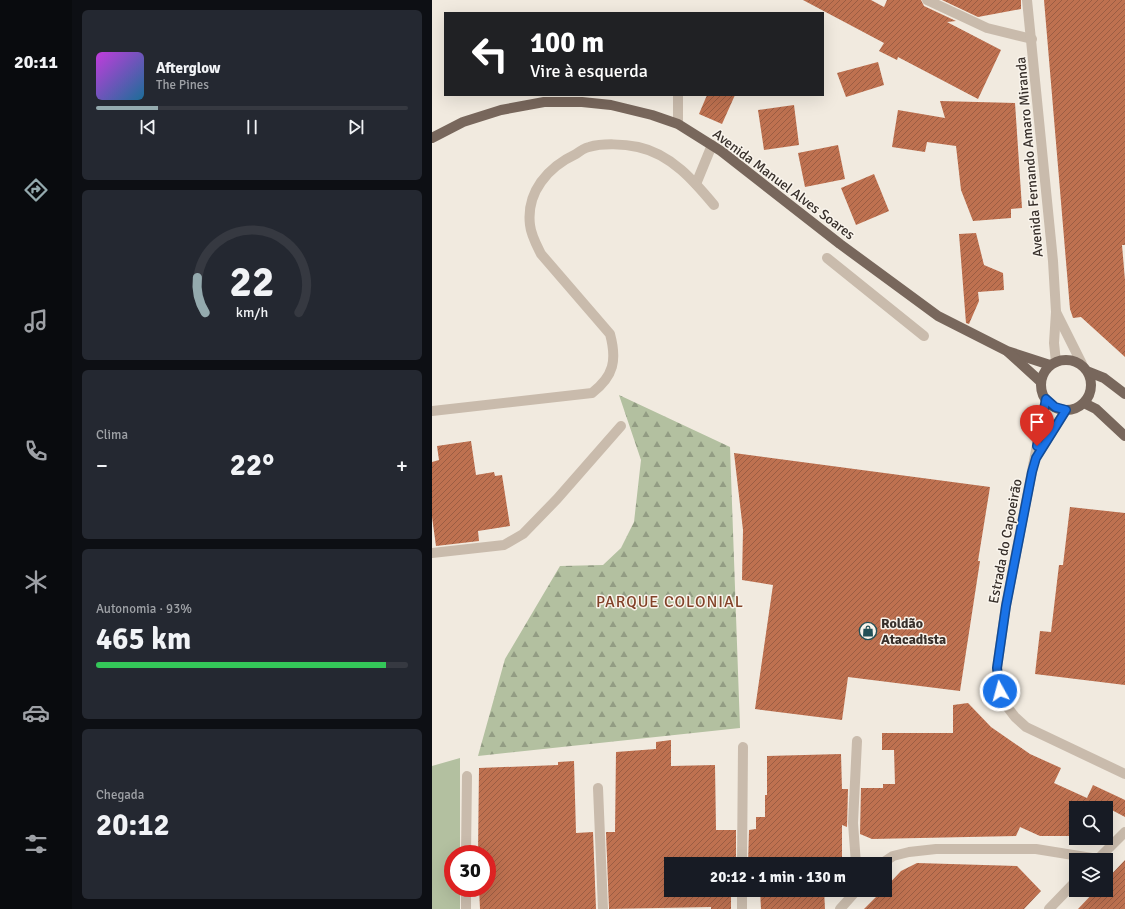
<!DOCTYPE html>
<html lang="pt">
<meta charset="utf-8">
<style>
body{margin:0;font-family:Signika,sans-serif;background:#242831;color:#f1f3f6;height:100vh;display:flex;flex-direction:column;font-size:15px;white-space:nowrap}
*{box-sizing:border-box;margin:0}
p{font-size:13px;color:#9ea1a6}
.icon{flex:none;width:22px;height:22px;fill:none;stroke:currentColor;stroke-width:2;stroke-linecap:round;stroke-linejoin:round}
.map{position:relative;flex:1;overflow:hidden}
.sheet{display:flex;flex-direction:column;gap:10px;padding:10px;background:#0d0f14;width:360px}
.sheet>*{flex:none}
.banner{position:absolute;left:12px;top:12px;width:380px;height:84px;border-radius:0px;box-shadow:0 4px 16px #0002;background:#202124;color:#fff;overflow:hidden}
.tools{position:absolute;left:637px;top:801px;display:grid;gap:8px}
.tools a{display:grid;place-items:center;width:44px;height:44px;border-radius:0px;background:#171b24;box-shadow:0 4px 16px #0002;font-size:20px}
.speed{position:absolute;left:12px;top:845px;display:flex;gap:8px;font-size:20px;font-weight:700;text-align:center}
.speed>*{display:grid;place-content:center;width:52px;height:52px;border-radius:50%;background:#171b24;box-shadow:0 4px 16px #0002;line-height:1}
.speed .limit{border:6px solid #d22;background:#fff;color:#111}
.pin{position:absolute;display:grid;place-items:center;width:34px;height:34px;color:#fff;margin:-41px -17px;border-radius:50% 50% 50% 0;rotate:-45deg;box-shadow:0 0 4px #0007}
.pin .icon{rotate:45deg}
.me{position:absolute;width:44px;margin:-22px;rotate:353deg;stroke-linejoin:round;filter:drop-shadow(0 0 3px #0008)}
.turn{display:flex;align-items:center;gap:14px;height:84px;padding:0 20px;font-size:18px}
.turn .icon{width:52px;height:52px;stroke-width:2.5}
.turn b{display:block;font-size:28px;line-height:34px}
.big{font-size:30px;font-weight:700;line-height:1.1}
.sheet .tile{flex:1;display:flex;flex-direction:column;justify-content:center;gap:6px;min-width:0;padding:0 14px;border-radius:6px;background:#242831}
.sheet .dial{align-items:center;gap:0}
.dial svg{height:104px;overflow:visible;fill:none;stroke:#363941;stroke-width:7;stroke-linecap:round;text-anchor:middle}
.dial text{fill:#f1f3f6;stroke:none}
.song{display:flex;align-items:center;gap:12px}
.cover{width:48px;height:48px;border-radius:6px;background:linear-gradient(135deg,hsl(290 70% 55%),hsl(200 70% 35%))}
.played{height:4px;border-radius:2px;background:linear-gradient(90deg,#94aaae 20%,#363941 20%)}
.keys{display:flex;justify-content:space-around;direction:ltr}
.heat{display:flex;justify-content:space-between;align-items:center;font-size:22px;direction:ltr}
.charge{height:6px;border-radius:3px;background:linear-gradient(90deg,#34c759 93%,#363941 0)}
.trip{position:absolute;left:232px;top:857px;width:228px;height:40px;border-radius:0px;background:#171b24;box-shadow:0 4px 16px #0002;font-weight:700;line-height:40px;text-align:center}
main{display:flex;flex:1;min-height:0}
.dock{display:flex;flex-direction:column;width:72px;justify-content:space-around;align-items:center;background:#090b0e;color:#9ea1a6}
.dock .icon{width:28px;height:28px}
.dock .selected{color:#94aaae}
.dock b{font-size:18px;color:#f1f3f6}
.map>svg:first-child{display:block}
.forest{fill:url(#forest-firs)}
.park{fill:#b3c0a0}
.building{fill:url(#building-hatch)}
.lines{fill:none;stroke-linecap:round;stroke-linejoin:round}
.minor{stroke:#c9bbac;stroke-width:10}
.major{stroke:#78675c;stroke-width:10}
.route-casing{stroke:#114b97;stroke-width:10}
.route{stroke:#1a73e8;stroke-width:7}
.labels{text-anchor:middle;stroke-width:3;stroke-linejoin:round;paint-order:stroke}
.street-label{font-size:14px;fill:#372f2a;stroke:#f9f4ec}
.poi-label{font-size:14px;font-weight:bold;fill:#372f2a;stroke:#f9f4ec;text-anchor:start}
.quarter-label{font-size:16px;letter-spacing:1px;fill:#824228;stroke:#f9f4ec}
</style>
<main>
<nav class="dock">
<b>20:11</b>
<svg class="icon selected" aria-label="directions" viewBox="0 0 24 24"><path d="M12 3l9 9-9 9-9-9zM9 14v-3h6M13 9l2 2-2 2"/></svg>
<svg class="icon" aria-label="music" viewBox="0 0 24 24"><path d="M9 18V5l10-2v13"/><circle cx="6" cy="18" r="3"/><circle cx="16" cy="16" r="3"/></svg>
<svg class="icon" aria-label="phone" viewBox="0 0 24 24"><path d="M5 4h4l2 5-3 2q2 4 5 5l2-3 5 2v4C11 20 4 13 5 4z"/></svg>
<svg class="icon" aria-label="climate" viewBox="0 0 24 24"><path d="M12 3v18M4 7l16 10M4 17L20 7"/></svg>
<svg class="icon" aria-label="car" viewBox="0 0 24 24"><path d="M5 17H2v-5l4-1 3-4h7l3 4 3 1v5h-3M9 17h6M6 11h13"/><circle cx="7" cy="17" r="2"/><circle cx="17" cy="17" r="2"/></svg>
<svg class="icon" aria-label="filters" viewBox="0 0 24 24"><path d="M4 7h16M4 17h16"/><circle cx="9" cy="7" r="2"/><circle cx="15" cy="17" r="2"/></svg>
</nav>
<section class="sheet">
<div class="tile">
<div class="song"><i class="cover"></i><div><b>Afterglow</b><p>The Pines</p></div></div>
<div class="played"></div>
<div class="keys"><svg class="icon" aria-label="previous" viewBox="0 0 24 24"><path d="M18 5L8 12l10 7zM5 5v14"/></svg><svg class="icon" aria-label="pause" viewBox="0 0 24 24"><path d="M8 5v14M16 5v14"/></svg><svg class="icon" aria-label="next" viewBox="0 0 24 24"><path d="M6 5l10 7-10 7zM19 5v14"/></svg></div>
</div>
<div class="tile dial"><svg viewBox="0 0 100 80">
<path d="M14 69A42 42 0 1 1 86 69"/>
<path d="M14 69A42 42 0 0 1 8 42" stroke="#94aaae"/>
<text x="50" y="56" font-size="32" font-weight="700">22</text>
<text x="50" y="72" font-size="11">km/h</text>
</svg></div>
<div class="tile"><p>Clima</p>
<div class="heat"><a>−</a><b class="big">22°</b><a>+</a></div>
</div>
<div class="tile"><p>Autonomia · 93%</p><b class="big">465 km</b><div class="charge"></div></div>
<div class="tile"><p>Chegada</p><b class="big">20:12</b></div>
</section>
<div class="map">
<svg width="693" height="909" viewBox="0 0 693 909">
<defs>
<pattern id="forest-firs" width="22" height="20" patternUnits="userSpaceOnUse"><rect width="22" height="20" fill="#b3c0a0"/><path d="M5 1l3.5 6h-7zM16 11l3.5 6h-7z" fill="#929c83"/></pattern>
<pattern id="building-hatch" width="6" height="6" patternUnits="userSpaceOnUse"><rect width="6" height="6" fill="#be7150"/><path d="M-1 1l2-2M0 6l6-6M5 7l2-2" fill="none" stroke="#9b5d43"/></pattern>
</defs>
<rect width="100%" height="100%" fill="#f1eadf"/>
<polygon class="forest" points="187,395 298,447 308,728 46,756 73,659 128,566 171,565 189,548 202,522 209,460"/>
<polygon class="park" points="28,758 28,854 21,854 21,888 28,888 28,909 0,909 0,766"/>
<g class="building">
<polygon points="371,0 439,0 452,7 455,0 489,0 492,6 524,21 515,22 569,50 546,99 466,57 465,60 447,51 452,43"/>
<polygon points="510,0 589,0 589,9 546,17"/>
<polygon points="612,0 693,0 693,245 690,245 693,280 693,357 649,317 641,318 638,309"/>
<polygon points="446,62 452,85 414,97 405,73"/>
<polygon points="275,95 303,95 290,124 267,114"/>
<polygon points="508,101 583,103 590,208 579,209 579,218 541,221 529,190 524,146 495,142 493,152 460,147 466,110 513,118"/>
<polygon points="362,105 367,145 332,150 326,110"/>
<polygon points="406,145 413,179 373,187 366,153"/>
<polygon points="442,174 457,211 424,225 409,188"/>
<polygon points="544,233 552,265 571,273 572,290 546,292 547,301 537,324 534,323 527,234"/>
<polygon points="39,441 44,475 62,472 63,476 70,475 78,526 46,531 47,541 4,546 0,517 0,462 7,460 5,446"/>
<polygon points="302,453 558,487 546,561 548,561 528,691 416,677 410,720 323,709 341,585 310,580 311,530"/>
<polygon points="638,507 693,513 693,685 603,674 608,631 619,632 627,565 631,565"/>
<polygon points="536,703 559,727 598,754 629,768 622,783 655,798 661,785 693,800 693,817 676,808 644,808 644,836 608,836 588,827 584,836 440,839 428,834 429,788 451,788 451,784 463,784 462,750 450,750 450,733 521,733 521,705"/>
<polygon points="239,740 239,766 283,765 284,830 304,830 304,864 239,864 239,890 299,890 299,909 279,909 279,907 177,909 174,832 183,832 184,752 224,749 224,742"/>
<polygon points="409,754 410,789 416,789 415,827 410,825 410,864 393,864 393,861 316,864 317,830 324,829 324,817 333,817 333,795 335,795 335,756"/>
<polygon points="142,761 144,833 161,832 164,909 48,909 47,888 55,888 55,854 46,854 47,768 126,765 126,762"/>
<polygon points="693,860 693,909 646,909 664,890 674,890 674,880"/>
<polygon points="485,863 585,866 609,891 592,909 432,909 451,890 453,890 453,888 469,871"/>
<polygon points="328,890 392,890 393,909 329,909"/>
</g>
<g class="lines">
<g class="minor">
<polyline points="495,0 555,28 600,39"/>
<polyline points="595,0 621,261 624,312 622,343 624,362"/>
<polyline points="246,95 246,124"/>
<polyline points="264,184 280,145"/>
<polyline points="395,258 492,336"/>
<polyline points="624,312 650,364"/>
<polyline points="614,399 574,605 565,668 568,691 573,704 583,717 594,727 693,774"/>
<path d="M 0,411 L 160,393 C 182,376 185,360 178,334 L 109,254 C 104,244 99,235 98,225 C 94,192 116,167 144,154 C 148,151 153,148 157,147 C 171,143 192,144 206,147 C 239,154 262,181 282,205"/>
<polyline points="605,456 634,410"/>
<polyline points="0,553 72,545 91,534 125,499 189,426"/>
<polyline points="166,788 171,909"/>
<polyline points="34,854 35,776"/>
<polyline points="665,860 693,832"/>
<polyline points="310,864 311,747"/>
<polyline points="424,864 421,823 425,741"/>
<polyline points="449,864 461,856 477,852 504,849 604,849 666,859"/>
<polyline points="34,909 34,888"/>
<polyline points="310,909 310,890"/>
<polyline points="408,909 425,890"/>
<polyline points="617,909 644,881"/>
</g>
<g class="major">
<polyline points="0,138 31,122 69,110 112,102 150,102 179,105 220,115 246,124 289,151 408,244 506,316 575,351 618,365"/>
<polyline points="576,352 609,382"/>
<circle cx="634" cy="385" r="25"/>
<polyline points="657,372 672,378 693,394"/>
<polyline points="652,403 664,409 693,436"/>
</g>
</g>
<g class="lines">
<defs>
<polyline id="route" points="568,691 565,668 574,606 600,472 604,458 634,410 623,407 614,399 605,446"/>
</defs>
<use href="#route" class="route-casing"/>
<use href="#route" class="route"/>
</g>
<defs>
<symbol id="shop-ring" viewBox="-11 -11 22 22"><circle r="9.5" fill="#f9f4ec" stroke="#225057" stroke-width="1.5"/><path d="M-5-2.5h2.3a2.7 3.5 0 0 1 5.4 0H5L5.5 6h-11ZM-1.5-2.5h3a1.5 2.3 0 0 0-3 0Z" fill="#225057"/></symbol>
</defs>
<g fill-rule="evenodd">
<use href="#shop-ring" x="426" y="621" width="20" height="20"/>
</g>
<g class="labels">
<g class="street-label">
<text transform="translate(597 157) rotate(-95)" y="5">Avenida Fernando Amaro Miranda</text>
<text transform="translate(352 184) rotate(37)" y="5">Avenida Manuel Alves Soares</text>
<text transform="translate(573 541) rotate(-79)" y="5">Estrada do Capoeirão</text>
</g>
<g class="poi-label">
<text x="449" y="628">Roldão<tspan x="449" dy="16">Atacadista</tspan></text>
</g>
<g class="quarter-label">
<text x="238" y="607">PARQUE COLONIAL</text>
</g>
</g>
</svg>
<div class="tools">
<a><svg class="icon" aria-label="search" viewBox="0 0 24 24"><circle cx="10" cy="10" r="6"/><path d="M15 15l6 6"/></svg></a>
<a><svg class="icon" aria-label="layers" viewBox="0 0 24 24"><path d="M12 4l9 5-9 5-9-5zM3 14l9 5 9-5"/></svg></a>
</div>
<div class="speed"><div class="limit">30</div></div>
<div class="pin" style="left:605px;top:446px;background:#d93025"><svg class="icon" aria-label="arrive" viewBox="0 0 24 24"><path d="M6 21V4h12l-3 4 3 4H6"/></svg></div>
<svg class="me" style="left:568px;top:691px" viewBox="-20 -20 40 40"><circle r="17" fill="#1a73e8" stroke="#fff" stroke-width="3"/><path d="M0-11L8 9 0 5-8 9z" fill="#fff"/></svg>
<div class="trip">20:12 · 1 min · 130 m</div>
<div class="banner">
<div class="turn"><svg class="icon" aria-label="left" viewBox="0 0 24 24"><path d="M17 20v-9H6M10 6l-5 5 5 5"/></svg><div><b>100 m</b>Vire à esquerda</div></div>
</div>
</div>
</main>
